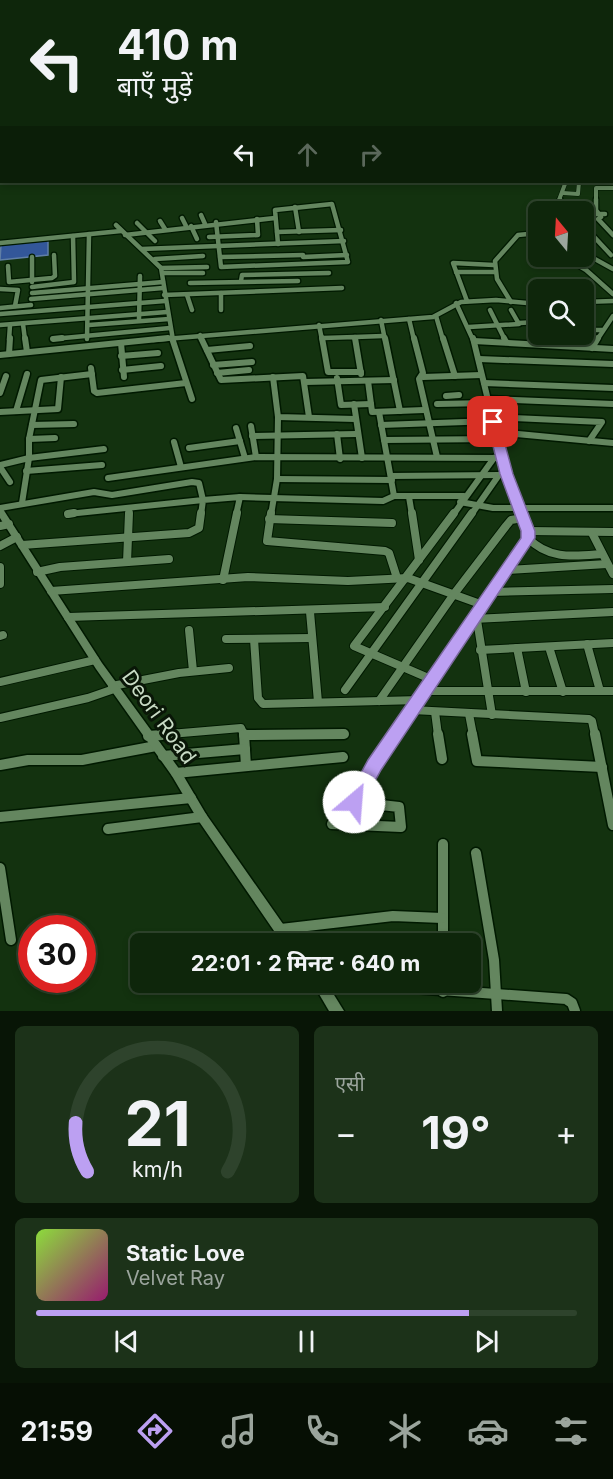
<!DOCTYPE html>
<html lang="hi">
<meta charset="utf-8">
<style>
body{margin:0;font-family:Inter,"Noto Sans Devanagari",sans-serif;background:#1c3219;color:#f1f3f6;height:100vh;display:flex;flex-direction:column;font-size:22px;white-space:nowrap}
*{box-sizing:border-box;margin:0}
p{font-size:20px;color:#9ba59d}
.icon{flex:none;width:33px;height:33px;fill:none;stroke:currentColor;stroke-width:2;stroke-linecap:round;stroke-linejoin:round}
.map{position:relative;height:1011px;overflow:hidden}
.details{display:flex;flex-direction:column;gap:15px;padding:15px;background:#081506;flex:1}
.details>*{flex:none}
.banner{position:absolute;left:0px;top:0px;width:614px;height:183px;box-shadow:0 3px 9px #0003,0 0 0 2px #2e432c;background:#0e260b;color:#f1f3f6;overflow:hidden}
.needle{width:39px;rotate:342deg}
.tools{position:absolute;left:528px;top:201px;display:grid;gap:12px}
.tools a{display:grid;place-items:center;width:66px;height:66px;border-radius:9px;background:#0e260b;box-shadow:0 3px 9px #0003,0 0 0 2px #2e432c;font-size:30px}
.speed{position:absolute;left:18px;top:915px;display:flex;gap:12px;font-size:30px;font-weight:700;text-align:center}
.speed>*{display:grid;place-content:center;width:78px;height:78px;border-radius:50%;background:#0e260b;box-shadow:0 3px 9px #0003,0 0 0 2px #2e432c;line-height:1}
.speed .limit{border:9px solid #d22;background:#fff;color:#111}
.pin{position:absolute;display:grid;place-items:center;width:51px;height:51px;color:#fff;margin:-26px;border-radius:12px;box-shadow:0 3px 9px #0006}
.me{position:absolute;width:66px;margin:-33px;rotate:27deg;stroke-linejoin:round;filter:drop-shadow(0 0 4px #0008)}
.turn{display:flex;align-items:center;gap:21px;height:126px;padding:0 18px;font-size:27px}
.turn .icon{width:78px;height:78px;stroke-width:2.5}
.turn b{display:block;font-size:42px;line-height:51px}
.lanes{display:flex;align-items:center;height:57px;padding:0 18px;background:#0003;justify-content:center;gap:30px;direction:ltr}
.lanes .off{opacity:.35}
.big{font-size:45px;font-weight:700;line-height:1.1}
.details .widget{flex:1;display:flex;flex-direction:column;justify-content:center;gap:9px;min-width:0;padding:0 21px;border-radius:9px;background:#1c3219}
.details .dial{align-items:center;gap:0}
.dial svg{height:156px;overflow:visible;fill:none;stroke:#2e432c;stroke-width:7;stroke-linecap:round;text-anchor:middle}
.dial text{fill:#f1f3f6;stroke:none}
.song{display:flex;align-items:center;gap:18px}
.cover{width:72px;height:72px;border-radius:9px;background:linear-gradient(135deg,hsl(90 70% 55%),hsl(320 70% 35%))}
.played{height:6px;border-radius:3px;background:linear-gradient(90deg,#bca0f2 80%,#2e432c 80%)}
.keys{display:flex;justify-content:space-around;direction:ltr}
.heat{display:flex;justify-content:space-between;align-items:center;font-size:33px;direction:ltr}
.details .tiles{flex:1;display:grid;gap:15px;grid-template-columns:1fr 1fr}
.widget:last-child{grid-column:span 2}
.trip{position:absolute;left:130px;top:933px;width:351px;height:60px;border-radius:9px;background:#0e260b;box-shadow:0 3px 9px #0003,0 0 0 2px #2e432c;font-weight:700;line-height:60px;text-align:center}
.tabs{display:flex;height:96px;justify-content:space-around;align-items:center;background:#060f04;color:#9ba59d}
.tabs .icon{width:42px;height:42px}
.tabs .on{color:#bca0f2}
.tabs b{font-size:27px;color:#f1f3f6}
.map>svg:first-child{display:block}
.water{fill:#335799;stroke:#607fa6;stroke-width:1.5}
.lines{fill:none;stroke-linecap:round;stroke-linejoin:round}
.minor-far5-casing{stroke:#001900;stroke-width:4.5}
.minor-far4-casing{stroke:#001900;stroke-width:5}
.minor-far3-casing{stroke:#001900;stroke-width:7}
.minor-far2-casing{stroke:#001900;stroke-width:9}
.minor-far1-casing{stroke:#001900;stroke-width:10}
.minor-casing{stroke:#001900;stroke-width:13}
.tertiary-casing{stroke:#001900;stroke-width:3}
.secondary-casing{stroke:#001900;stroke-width:3}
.minor-far5{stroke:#64865f;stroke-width:3}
.minor-far4{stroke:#64865f;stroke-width:4}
.minor-far3{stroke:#64865f;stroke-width:4.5}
.minor-far2{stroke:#64865f;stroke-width:6}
.minor-far1{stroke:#64865f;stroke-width:8}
.minor{stroke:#64865f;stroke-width:10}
.tertiary{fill:#64865f;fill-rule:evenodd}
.secondary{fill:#64865f;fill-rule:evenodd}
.route{fill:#bca0f2;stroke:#7a689d;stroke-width:1.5}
.labels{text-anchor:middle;stroke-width:6;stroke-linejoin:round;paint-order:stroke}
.near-street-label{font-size:21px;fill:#c8dbc5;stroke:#091607}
</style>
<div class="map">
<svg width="613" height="1011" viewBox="0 0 613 1011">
<rect width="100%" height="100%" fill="#13320f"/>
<polygon class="water" points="48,240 48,255 0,260 1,245"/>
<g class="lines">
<defs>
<polyline id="minor-far5" points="554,2 567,0"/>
<g id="minor-far4">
<polyline points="563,193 578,194 579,182"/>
<polyline points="559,200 565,184"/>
<polyline points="596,200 596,188 613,188"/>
</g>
<g id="minor-far3">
<polyline points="596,199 596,210 601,217 598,219 613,235"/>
<polyline points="295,207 299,232"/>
<polyline points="555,212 560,199"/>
<polyline points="584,214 605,214"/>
<polyline points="201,215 205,224"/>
<polyline points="182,218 186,226"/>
<polyline points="160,221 165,229"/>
<polyline points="216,222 221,267 348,262 332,204 275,210 278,244"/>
<polyline points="137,223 155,241"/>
<polyline points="116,225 161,268 173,340"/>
<polyline points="191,226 197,239"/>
<polyline points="584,226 611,255"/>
<polyline points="277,232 341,230"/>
<polyline points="125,235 275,218"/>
<polyline points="209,237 258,235 257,219"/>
<polyline points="0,243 121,231"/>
<polyline points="142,249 344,241"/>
<polyline points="584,253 613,269"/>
<polyline points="32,257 32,282"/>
<polyline points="220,257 303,255"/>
<polyline points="303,257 347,255"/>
<polyline points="566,258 586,270 613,294"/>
<polyline points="155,259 203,256"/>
<polyline points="8,266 9,282 52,278 55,276 54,255"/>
<polyline points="161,268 207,267"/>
<polyline points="456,272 495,272"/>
<polyline points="163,273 203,273"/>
<polyline points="241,281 242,275 329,273"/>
<polyline points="190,283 298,281"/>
<polyline points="32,287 74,282 73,236"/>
<polyline points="0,289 18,290 15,306"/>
<polyline points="32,293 163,282"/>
<polyline points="221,293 221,310"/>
<polyline points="164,295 342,288"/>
<polyline points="187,295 192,310"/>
<polyline points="31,299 163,288"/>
<polyline points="467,301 453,263 494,265"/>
<polyline points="511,302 497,279 495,261 518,235 538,233"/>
<polyline points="584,302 613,301"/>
<polyline points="456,303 473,340"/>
<polyline points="0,308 31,305"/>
<polyline points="490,310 505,340"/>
<polyline points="0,314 165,301"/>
<polyline points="436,316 443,340"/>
<polyline points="139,319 140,276"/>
<polyline points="409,319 414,340"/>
<polyline points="381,320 385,340"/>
<polyline points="519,323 538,322"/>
<polyline points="23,324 25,340"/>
<polyline points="0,325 167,312"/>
<polyline points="89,325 169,319"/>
<polyline points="319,325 322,340"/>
<polyline points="469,327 519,324 511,310"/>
<polyline points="584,330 602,330"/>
<polyline points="200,335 202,340"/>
<polyline points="355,337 383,336"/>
<polyline points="323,338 355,337 355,340"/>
<polyline points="53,339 170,328"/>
<polyline points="87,339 89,234"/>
<polyline points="562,339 585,340"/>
<polyline points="9,340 10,325"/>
<polyline points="153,340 433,317 461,302 496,300 538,304"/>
<polyline points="597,340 613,316"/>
</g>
<g id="minor-far2">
<polyline points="25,338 27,352"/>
<polyline points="172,338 192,399"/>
<polyline points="201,338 221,380 303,376 309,417"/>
<polyline points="322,338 328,372 361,372"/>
<polyline points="355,338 361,374"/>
<polyline points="385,338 400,411"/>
<polyline points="414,338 423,373 419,379 437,457"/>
<polyline points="443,338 455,376"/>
<polyline points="473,338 502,458 522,515"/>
<polyline points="504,338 506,342"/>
<polyline points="53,339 62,338"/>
<polyline points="562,339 596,340"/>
<polyline points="474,341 613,349"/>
<polyline points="121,343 124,377"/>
<polyline points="592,348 598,338"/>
<polyline points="207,350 250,346"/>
<polyline points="9,354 10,338"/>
<polyline points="0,355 168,338"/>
<polyline points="121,356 158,353"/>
<polyline points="479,359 613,364"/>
<polyline points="213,365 252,362"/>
<polyline points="91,368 94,391 97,393 186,383"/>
<polyline points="122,370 161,366"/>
<polyline points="217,373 249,370"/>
<polyline points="92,374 41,380 29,439 29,458 104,449"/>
<polyline points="273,377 278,417 355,419"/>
<polyline points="423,377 481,375"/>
<polyline points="337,378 341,405 371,404"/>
<polyline points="368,381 372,412 424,410"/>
<polyline points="305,382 394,380"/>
<polyline points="484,383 613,388"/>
<polyline points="0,393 6,376"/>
<polyline points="446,396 459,395"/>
<polyline points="488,399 613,404"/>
<polyline points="354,404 362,458"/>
<polyline points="437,404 489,403"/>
<polyline points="16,411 27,374"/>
<polyline points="0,412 58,409 61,377"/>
<polyline points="379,412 394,496 464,496"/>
<polyline points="492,417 602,422 589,441"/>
<polyline points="32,425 74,424"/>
<polyline points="381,425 493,421"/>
<polyline points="251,426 256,457"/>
<polyline points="236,428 245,458"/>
<polyline points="496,432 613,443"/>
<polyline points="337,434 340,459"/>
<polyline points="252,436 356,434"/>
<polyline points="29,439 55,438"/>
<polyline points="384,440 498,439"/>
<polyline points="174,442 181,467"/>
<polyline points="189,448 240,441"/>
<polyline points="0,465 29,458"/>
<polyline points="0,467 10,482"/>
<polyline points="26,471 102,465"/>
<polyline points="391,476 499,475"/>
<polyline points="108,478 256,457 502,458"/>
<polyline points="277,479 392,480"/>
<polyline points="240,497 383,501 394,496"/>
<polyline points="409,497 412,515"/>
<polyline points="460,502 493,508 613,508"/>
<polyline points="22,503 29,458"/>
<polyline points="0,508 94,492 112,495 192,482 199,483 203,500 68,514"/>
<polyline points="129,515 129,509"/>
<polyline points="201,515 203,500 240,497 236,515"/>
<polyline points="271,515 277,479 278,417"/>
<polyline points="453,515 494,458"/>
<polyline points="471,515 499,475"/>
</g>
<g id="minor-far1">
<polyline points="271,513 267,541 385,551 389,553 397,578"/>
<polyline points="412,513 419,560"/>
<polyline points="68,514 74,513"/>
<polyline points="269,519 392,523"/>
<polyline points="0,526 9,524"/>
<polyline points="528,531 613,532"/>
<polyline points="592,533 613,574"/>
<path d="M 528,538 C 549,560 574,556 602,554"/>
<polyline points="22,545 189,533 199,528 201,513"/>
<polyline points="0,546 17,537"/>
<polyline points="127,562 129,513"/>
<polyline points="0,567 0,584"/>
<polyline points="507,570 607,564"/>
<polyline points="37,572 60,567 169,559"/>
<polyline points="223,580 237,513"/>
<polyline points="51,591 248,577 348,581 408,578 483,605"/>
<polyline points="492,592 613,589"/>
<polyline points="310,612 318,702"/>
<polyline points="68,617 385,607"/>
<polyline points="473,619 613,612"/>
<polyline points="477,620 492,715"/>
<polyline points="189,630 193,671"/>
<polyline points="0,636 3,635"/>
<polyline points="226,639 312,638"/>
<polyline points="254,639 258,698 263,704 420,700"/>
<polyline points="587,644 600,691"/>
<polyline points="549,647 563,692"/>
<polyline points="517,648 526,692"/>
<polyline points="480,650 613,643"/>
<polyline points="433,680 354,646 454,513"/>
<polyline points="0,682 95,660"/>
<polyline points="112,686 179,673 229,668"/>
<polyline points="345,690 472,513"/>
<polyline points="426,691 613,691"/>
<polyline points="379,701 454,594 506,526 511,520 523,518"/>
<polyline points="412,710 589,719 592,721 595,735"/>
<polyline points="435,712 438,735"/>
<polyline points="469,714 473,735"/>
<polyline points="0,718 88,698 114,689"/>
<polyline points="158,735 241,728 244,735"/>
<polyline points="244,735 344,734"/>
<polyline points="395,735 528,538 522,513"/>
</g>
<g id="minor">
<polyline points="244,734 246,766"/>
<polyline points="438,734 442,759"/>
<polyline points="472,734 477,761 602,767"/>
<polyline points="595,734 613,825"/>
<polyline points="244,735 344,734"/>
<polyline points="148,736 176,734"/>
<polyline points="163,756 245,749"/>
<polyline points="0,765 28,760 82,760 156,746"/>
<polyline points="176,773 343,757"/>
<polyline points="0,817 191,798"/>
<polyline points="332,824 401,827 399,807 354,802 357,792 396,734"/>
<polyline points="108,829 202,817"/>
<polyline points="443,844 443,944"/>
<polyline points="476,853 494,960 497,1011"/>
<polyline points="0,868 11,940"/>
<polyline points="281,929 393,916 442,918"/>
<polyline points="443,982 443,992"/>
<polyline points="343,983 566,999 572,1003 575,1011"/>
</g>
<g id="tertiary">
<rect x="32" y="0" width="4" height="2"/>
<polygon points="584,0 590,2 586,2"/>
<rect x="612" y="15" width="1" height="3"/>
<polygon points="0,508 3,509 102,663 180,770 206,814 297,944 283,944 198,820 172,776 96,669 0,518"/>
<polygon points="312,982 326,982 344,1011 329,1011"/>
</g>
<g id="secondary">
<rect x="0" y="15" width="2" height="2"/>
<rect x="612" y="22" width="1" height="2"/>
</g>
</defs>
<use href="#minor-far5" class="minor-far5-casing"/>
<use href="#minor-far4" class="minor-far4-casing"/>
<use href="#minor-far3" class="minor-far3-casing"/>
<use href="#minor-far2" class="minor-far2-casing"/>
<use href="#minor-far1" class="minor-far1-casing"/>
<use href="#minor" class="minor-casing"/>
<use href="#tertiary" class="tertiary-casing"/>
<use href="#secondary" class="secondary-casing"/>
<use href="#minor-far5" class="minor-far5"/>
<use href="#minor-far4" class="minor-far4"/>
<use href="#minor-far3" class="minor-far3"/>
<use href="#minor-far2" class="minor-far2"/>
<use href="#minor-far1" class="minor-far1"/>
<use href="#minor" class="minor"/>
<use href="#tertiary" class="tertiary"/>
<use href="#secondary" class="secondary"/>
</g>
<polygon class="route" points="493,418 499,422 513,474 535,531 535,538 381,770 361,807 354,809 348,807 345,802 368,760 521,538 521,531 500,474 487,422"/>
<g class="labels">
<g class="near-street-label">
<text transform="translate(159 717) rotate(54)" y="7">Deori Road</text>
</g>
</g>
</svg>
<div class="tools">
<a><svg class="needle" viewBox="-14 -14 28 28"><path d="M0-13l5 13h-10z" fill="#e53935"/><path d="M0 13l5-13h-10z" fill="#9ba59d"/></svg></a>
<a><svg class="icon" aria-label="search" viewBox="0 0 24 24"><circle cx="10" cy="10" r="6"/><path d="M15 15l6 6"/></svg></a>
</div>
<div class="speed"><div class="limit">30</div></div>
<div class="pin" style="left:493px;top:422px;background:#d93025"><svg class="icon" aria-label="arrive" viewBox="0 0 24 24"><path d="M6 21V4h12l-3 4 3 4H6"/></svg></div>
<svg class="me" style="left:354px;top:802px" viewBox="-20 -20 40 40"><circle r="19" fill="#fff"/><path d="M0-13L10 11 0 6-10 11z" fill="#bca0f2"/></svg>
<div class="trip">22:01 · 2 मिनट · 640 m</div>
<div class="banner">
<div class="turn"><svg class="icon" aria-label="left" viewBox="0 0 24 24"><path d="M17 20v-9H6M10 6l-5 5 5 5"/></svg><div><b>410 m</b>बाएँ मुड़ें</div></div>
<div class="lanes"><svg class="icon" aria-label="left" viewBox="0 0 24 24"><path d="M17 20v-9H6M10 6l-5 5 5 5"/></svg><svg class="icon off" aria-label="ahead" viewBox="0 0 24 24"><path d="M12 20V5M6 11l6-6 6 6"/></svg><svg class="icon off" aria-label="right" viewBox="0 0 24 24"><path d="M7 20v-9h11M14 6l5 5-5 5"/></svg></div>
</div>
</div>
<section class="details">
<div class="tiles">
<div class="widget dial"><svg viewBox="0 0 100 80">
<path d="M14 69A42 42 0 1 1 86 69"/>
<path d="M14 69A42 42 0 0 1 8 44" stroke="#bca0f2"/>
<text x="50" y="56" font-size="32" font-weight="700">21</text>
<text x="50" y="72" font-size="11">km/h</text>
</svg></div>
<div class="widget"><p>एसी</p>
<div class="heat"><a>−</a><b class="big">19°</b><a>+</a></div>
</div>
<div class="widget">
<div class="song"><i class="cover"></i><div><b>Static Love</b><p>Velvet Ray</p></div></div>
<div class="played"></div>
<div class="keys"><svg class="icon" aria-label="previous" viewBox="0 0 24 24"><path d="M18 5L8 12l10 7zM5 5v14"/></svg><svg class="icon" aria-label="pause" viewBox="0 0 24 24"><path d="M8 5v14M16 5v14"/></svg><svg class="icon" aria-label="next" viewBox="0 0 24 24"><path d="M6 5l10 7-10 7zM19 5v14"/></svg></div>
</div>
</div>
</section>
<nav class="tabs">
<b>21:59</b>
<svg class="icon on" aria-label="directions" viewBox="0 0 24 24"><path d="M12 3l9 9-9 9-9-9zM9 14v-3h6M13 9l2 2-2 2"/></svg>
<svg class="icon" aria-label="music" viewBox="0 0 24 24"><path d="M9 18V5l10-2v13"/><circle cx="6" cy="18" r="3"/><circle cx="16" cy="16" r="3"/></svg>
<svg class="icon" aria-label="phone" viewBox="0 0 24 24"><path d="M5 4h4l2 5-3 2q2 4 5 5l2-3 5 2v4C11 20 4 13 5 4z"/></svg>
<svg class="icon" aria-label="climate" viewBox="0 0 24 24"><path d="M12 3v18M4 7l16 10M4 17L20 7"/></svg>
<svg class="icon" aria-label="car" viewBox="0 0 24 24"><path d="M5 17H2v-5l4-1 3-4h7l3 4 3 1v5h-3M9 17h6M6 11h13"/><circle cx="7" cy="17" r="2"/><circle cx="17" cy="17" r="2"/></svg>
<svg class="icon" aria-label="filters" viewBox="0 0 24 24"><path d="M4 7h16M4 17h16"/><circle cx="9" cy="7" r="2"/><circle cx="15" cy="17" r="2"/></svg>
</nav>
